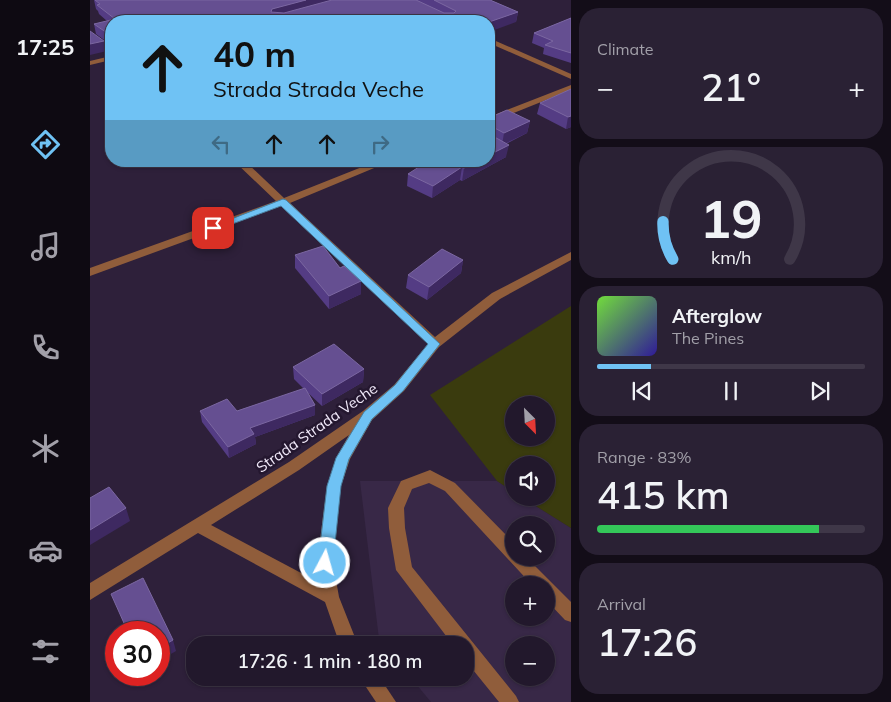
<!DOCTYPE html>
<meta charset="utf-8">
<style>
body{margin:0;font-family:Mulish,sans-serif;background:#2a2134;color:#f1f3f6;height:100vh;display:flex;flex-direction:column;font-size:19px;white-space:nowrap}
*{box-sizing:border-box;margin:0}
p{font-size:16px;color:#a2a0a9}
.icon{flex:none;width:28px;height:28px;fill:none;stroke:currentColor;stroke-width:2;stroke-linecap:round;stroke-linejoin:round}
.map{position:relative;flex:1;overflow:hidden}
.panel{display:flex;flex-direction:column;gap:8px;padding:8px;background:#130d18;width:320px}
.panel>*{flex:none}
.banner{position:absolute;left:15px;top:15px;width:390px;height:152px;border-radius:20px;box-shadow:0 1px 4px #0004,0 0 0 1px #3f3748;background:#6fc2f4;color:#111;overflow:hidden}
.needle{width:32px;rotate:156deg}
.controls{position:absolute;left:415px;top:396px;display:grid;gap:10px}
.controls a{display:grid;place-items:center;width:50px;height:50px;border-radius:50%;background:#22182c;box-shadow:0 1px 4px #0004,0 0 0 1px #3f3748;font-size:25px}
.speed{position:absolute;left:15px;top:621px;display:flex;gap:10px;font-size:25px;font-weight:700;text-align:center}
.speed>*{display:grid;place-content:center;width:65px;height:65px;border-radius:50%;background:#22182c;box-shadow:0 1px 4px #0004,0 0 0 1px #3f3748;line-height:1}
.speed .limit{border:8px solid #d22;background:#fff;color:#111}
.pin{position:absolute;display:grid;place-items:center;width:42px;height:42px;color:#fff;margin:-21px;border-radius:10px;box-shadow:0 2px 8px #0006}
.me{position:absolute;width:55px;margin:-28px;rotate:6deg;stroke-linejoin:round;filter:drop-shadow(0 0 4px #0008)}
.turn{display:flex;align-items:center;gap:18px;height:105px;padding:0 25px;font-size:22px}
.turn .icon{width:65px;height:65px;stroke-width:2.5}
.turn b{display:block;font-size:35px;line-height:42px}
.lanes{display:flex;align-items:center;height:48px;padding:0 25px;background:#0003;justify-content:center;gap:25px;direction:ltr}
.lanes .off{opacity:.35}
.big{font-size:38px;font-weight:600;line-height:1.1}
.panel .tile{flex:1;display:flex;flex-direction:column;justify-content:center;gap:8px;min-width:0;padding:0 18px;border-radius:20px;background:#2a2134}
.panel .dial{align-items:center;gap:0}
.dial svg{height:130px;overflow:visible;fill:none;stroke:#3f3748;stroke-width:7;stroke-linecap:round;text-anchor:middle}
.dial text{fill:#f1f3f6;stroke:none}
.song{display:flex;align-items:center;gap:15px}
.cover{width:60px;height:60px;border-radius:8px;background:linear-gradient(135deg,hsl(100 70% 55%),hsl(250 70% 35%))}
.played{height:5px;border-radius:2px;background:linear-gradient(90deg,#6fc2f4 20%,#3f3748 20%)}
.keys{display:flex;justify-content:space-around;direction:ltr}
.heat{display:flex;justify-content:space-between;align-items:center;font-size:28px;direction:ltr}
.charge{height:8px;border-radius:4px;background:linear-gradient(90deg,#34c759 83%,#3f3748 0)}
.trip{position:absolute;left:96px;top:636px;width:288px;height:50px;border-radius:20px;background:#22182c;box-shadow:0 1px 4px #0004,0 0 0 1px #3f3748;font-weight:600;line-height:50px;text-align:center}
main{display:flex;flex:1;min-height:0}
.menu{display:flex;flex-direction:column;width:90px;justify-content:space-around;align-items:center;background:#0e0a12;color:#a2a0a9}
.menu .icon{width:35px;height:35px}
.menu .active{color:#6fc2f4}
.menu b{font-size:22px;color:#f1f3f6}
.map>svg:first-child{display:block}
.built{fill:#382847;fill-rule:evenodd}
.green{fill:#3a3b0e;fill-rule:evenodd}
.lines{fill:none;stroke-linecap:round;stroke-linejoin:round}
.minor{fill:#905d3b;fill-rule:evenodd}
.wall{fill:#543c84}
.shaded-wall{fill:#3e2961}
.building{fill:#654f91;stroke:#7b67a1}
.route{fill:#6fc2f4;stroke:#487e9f}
.labels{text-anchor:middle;stroke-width:5;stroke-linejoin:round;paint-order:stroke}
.street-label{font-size:15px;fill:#f1e9fa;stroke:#24172f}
</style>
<main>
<nav class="menu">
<b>17:25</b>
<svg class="icon active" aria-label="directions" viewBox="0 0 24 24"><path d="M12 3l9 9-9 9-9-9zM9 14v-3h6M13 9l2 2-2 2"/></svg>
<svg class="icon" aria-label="music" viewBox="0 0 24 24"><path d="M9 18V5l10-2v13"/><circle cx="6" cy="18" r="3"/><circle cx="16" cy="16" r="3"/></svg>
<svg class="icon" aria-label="phone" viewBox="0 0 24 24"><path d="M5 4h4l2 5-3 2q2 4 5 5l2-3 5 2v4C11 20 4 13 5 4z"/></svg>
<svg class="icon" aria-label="climate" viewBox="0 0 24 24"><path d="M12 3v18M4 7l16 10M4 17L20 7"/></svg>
<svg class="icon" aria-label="car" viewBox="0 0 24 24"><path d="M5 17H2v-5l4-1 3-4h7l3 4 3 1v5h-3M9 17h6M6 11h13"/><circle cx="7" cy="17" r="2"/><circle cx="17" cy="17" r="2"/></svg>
<svg class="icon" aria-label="filters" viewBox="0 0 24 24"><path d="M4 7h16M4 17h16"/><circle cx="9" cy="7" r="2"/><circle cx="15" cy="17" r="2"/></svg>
</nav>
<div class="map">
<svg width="481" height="702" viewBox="0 0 481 702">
<rect width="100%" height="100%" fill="#2e203a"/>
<path class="built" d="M 270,481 L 407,481 L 424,492 L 424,498 L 433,498 L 481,528 L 481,702 L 341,702 L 321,678 L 375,678 L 375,645 L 295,645 L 289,639 ZM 424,525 L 456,525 L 456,558 L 424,558 ZM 424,585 L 456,585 L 456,618 L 424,618 ZM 424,645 L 456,645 L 456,678 L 424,678 Z"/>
<path class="green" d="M 481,306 L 481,528 L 433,498 L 456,498 L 456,465 L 424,465 L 424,492 L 407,481 L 340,395 ZM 424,405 L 456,405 L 456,438 L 424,438 Z"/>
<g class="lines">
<g class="minor">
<polygon points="0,32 21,47 21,52 0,38"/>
<polygon points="399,38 481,74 481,79 399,43"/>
<polygon points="21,56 21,60 0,65 0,61"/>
<polygon points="481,85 481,90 399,123 399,117"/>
<path d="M 144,161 L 155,161 L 194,198 L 287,161 L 301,161 L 200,203 L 345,337 L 402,293 L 481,252 L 481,260 L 410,299 L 349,347 L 314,391 L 282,420 L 260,459 L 251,486 L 243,563 L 249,597 L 268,645 L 250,645 L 235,602 L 108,533 L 0,600 L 0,583 L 199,462 L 273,411 L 304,385 L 338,344 L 191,206 L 0,276 L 0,268 L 186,201 ZM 259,435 L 246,458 L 237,486 L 227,563 L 230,583 L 121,525 L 209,470 Z"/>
<polygon points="340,470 365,483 424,543 424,558 437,558 481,602 481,622 475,620 456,600 456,585 442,585 355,491 339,483 322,489 314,508 315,528 322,567 426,696 429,702 409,702 375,660 375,645 363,645 306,570 299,528 298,508 311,481"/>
<polygon points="270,678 290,678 306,702 286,702"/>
</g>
</g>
<g class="wall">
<polygon points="4,0 400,0 428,12 426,22 399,21 21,21 21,45 6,34 4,24 17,21 9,14 8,11 6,9"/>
<polygon points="481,18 481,63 453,54 454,48 442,43 444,33"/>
<polygon points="481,89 481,127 476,129 447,114 450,103"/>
<polygon points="399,118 440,121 437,133 416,144 416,157 372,181 370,180 342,198 317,186 318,174 399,161"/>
<polygon points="205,255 250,268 271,281 271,294 239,309 205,268"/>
<polygon points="373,260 371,273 337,300 316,288 318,275"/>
<polygon points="203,367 274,369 273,382 232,406 217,392 225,405 225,415 165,437 166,444 139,458 112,422 110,411 147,411 214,389 204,379"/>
</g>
<g class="shaded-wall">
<polygon points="216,0 252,0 182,19 181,12 182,9"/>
<polygon points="428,12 426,22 399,32 399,22"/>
<polygon points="297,16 296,21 281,21"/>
<polygon points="14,41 17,51 0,55 0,44"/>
<polygon points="481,116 481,127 476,129 478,117"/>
<polygon points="440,121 437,133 412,145 414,133"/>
<polygon points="419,145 416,157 372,181 374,168 388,161 399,161 399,155"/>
<polygon points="372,167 370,180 342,198 343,186"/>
<polygon points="373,260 371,273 337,300 339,287"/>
<polygon points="271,281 271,294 239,309 239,296"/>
<polygon points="274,369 273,382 232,406 232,394"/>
<polygon points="225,405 225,415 165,437 166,444 139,458 138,447 160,428"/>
<polygon points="36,508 40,521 0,545 0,530"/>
<polygon points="83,640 86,651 69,661 69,648"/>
</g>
<g class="building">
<polygon points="5,0 216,0 182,9 181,12 194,13 242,0 326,0 354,13 364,13 366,11 344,0 400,0 428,12 399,22 399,21 308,21 297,16 281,21 21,21 21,40 20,35 4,24 25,19 7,5 10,4"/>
<polygon points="481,18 481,53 455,45 463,41 444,33"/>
<polygon points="0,31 14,41 0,44"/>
<polygon points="481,89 481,116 478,117 450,103"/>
<polygon points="417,110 440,121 414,133 399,125 399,118"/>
<polygon points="399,134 419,145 399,155"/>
<polygon points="338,161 388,161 374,168 372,167 343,186 318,174"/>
<polygon points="233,246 250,268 254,266 271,281 239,296 205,255"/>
<polygon points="352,249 373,260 339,287 318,275"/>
<polygon points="244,344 274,369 232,394 203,367"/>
<polygon points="215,388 225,405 160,428 164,434 138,447 110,411 137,399 147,411"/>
<polygon points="19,487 36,508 0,530 0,498"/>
<polygon points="53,578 83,640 69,648 69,632 38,632 21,594"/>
</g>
<polygon class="route" points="193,199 196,200 350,344 313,391 282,419 259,459 251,486 243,563 240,568 235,570 230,568 228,563 237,486 246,458 274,412 305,385 338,344 191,206 126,230 119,230 118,228"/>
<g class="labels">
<g class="street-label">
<text transform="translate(227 428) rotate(-35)" y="5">Strada Strada Veche</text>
</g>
</g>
</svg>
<div class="controls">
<a><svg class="needle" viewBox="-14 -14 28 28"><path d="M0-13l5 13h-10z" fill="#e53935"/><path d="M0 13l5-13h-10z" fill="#a2a0a9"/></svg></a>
<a><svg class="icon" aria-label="sound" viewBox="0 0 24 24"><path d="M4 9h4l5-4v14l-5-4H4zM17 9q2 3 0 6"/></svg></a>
<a><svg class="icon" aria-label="search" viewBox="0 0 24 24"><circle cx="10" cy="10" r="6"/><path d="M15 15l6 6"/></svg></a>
<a>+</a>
<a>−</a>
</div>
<div class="speed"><div class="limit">30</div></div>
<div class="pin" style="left:123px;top:228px;background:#d93025"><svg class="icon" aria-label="arrive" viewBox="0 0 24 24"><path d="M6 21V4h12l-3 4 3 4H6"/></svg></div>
<svg class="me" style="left:235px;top:563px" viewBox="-20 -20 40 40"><circle r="17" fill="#6fc2f4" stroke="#fff" stroke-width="3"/><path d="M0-11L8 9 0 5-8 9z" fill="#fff"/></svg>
<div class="trip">17:26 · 1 min · 180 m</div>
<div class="banner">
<div class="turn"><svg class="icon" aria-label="ahead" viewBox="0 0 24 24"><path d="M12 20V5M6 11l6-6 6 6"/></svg><div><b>40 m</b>Strada Strada Veche</div></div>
<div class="lanes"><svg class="icon off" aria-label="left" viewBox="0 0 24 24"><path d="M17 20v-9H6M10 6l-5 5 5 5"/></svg><svg class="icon" aria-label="ahead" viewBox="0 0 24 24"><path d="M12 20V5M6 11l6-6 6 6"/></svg><svg class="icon" aria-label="ahead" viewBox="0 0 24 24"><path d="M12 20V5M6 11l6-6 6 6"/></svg><svg class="icon off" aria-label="right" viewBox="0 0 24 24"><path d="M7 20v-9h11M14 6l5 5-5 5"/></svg></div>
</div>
</div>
<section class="panel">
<div class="tile"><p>Climate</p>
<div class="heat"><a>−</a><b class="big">21°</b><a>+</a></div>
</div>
<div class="tile dial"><svg viewBox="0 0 100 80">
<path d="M14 69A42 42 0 1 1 86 69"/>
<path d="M14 69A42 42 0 0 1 8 46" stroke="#6fc2f4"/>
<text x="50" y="56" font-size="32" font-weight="700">19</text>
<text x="50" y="72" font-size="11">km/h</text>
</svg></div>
<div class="tile">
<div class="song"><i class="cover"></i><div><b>Afterglow</b><p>The Pines</p></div></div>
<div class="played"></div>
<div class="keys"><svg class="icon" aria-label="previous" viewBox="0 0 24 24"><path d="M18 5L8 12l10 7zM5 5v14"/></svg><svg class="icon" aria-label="pause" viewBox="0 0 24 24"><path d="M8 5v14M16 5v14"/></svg><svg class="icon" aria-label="next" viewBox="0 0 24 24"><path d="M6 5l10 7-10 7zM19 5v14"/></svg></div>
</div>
<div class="tile"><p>Range · 83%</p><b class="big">415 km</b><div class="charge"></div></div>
<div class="tile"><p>Arrival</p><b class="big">17:26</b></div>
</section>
</main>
